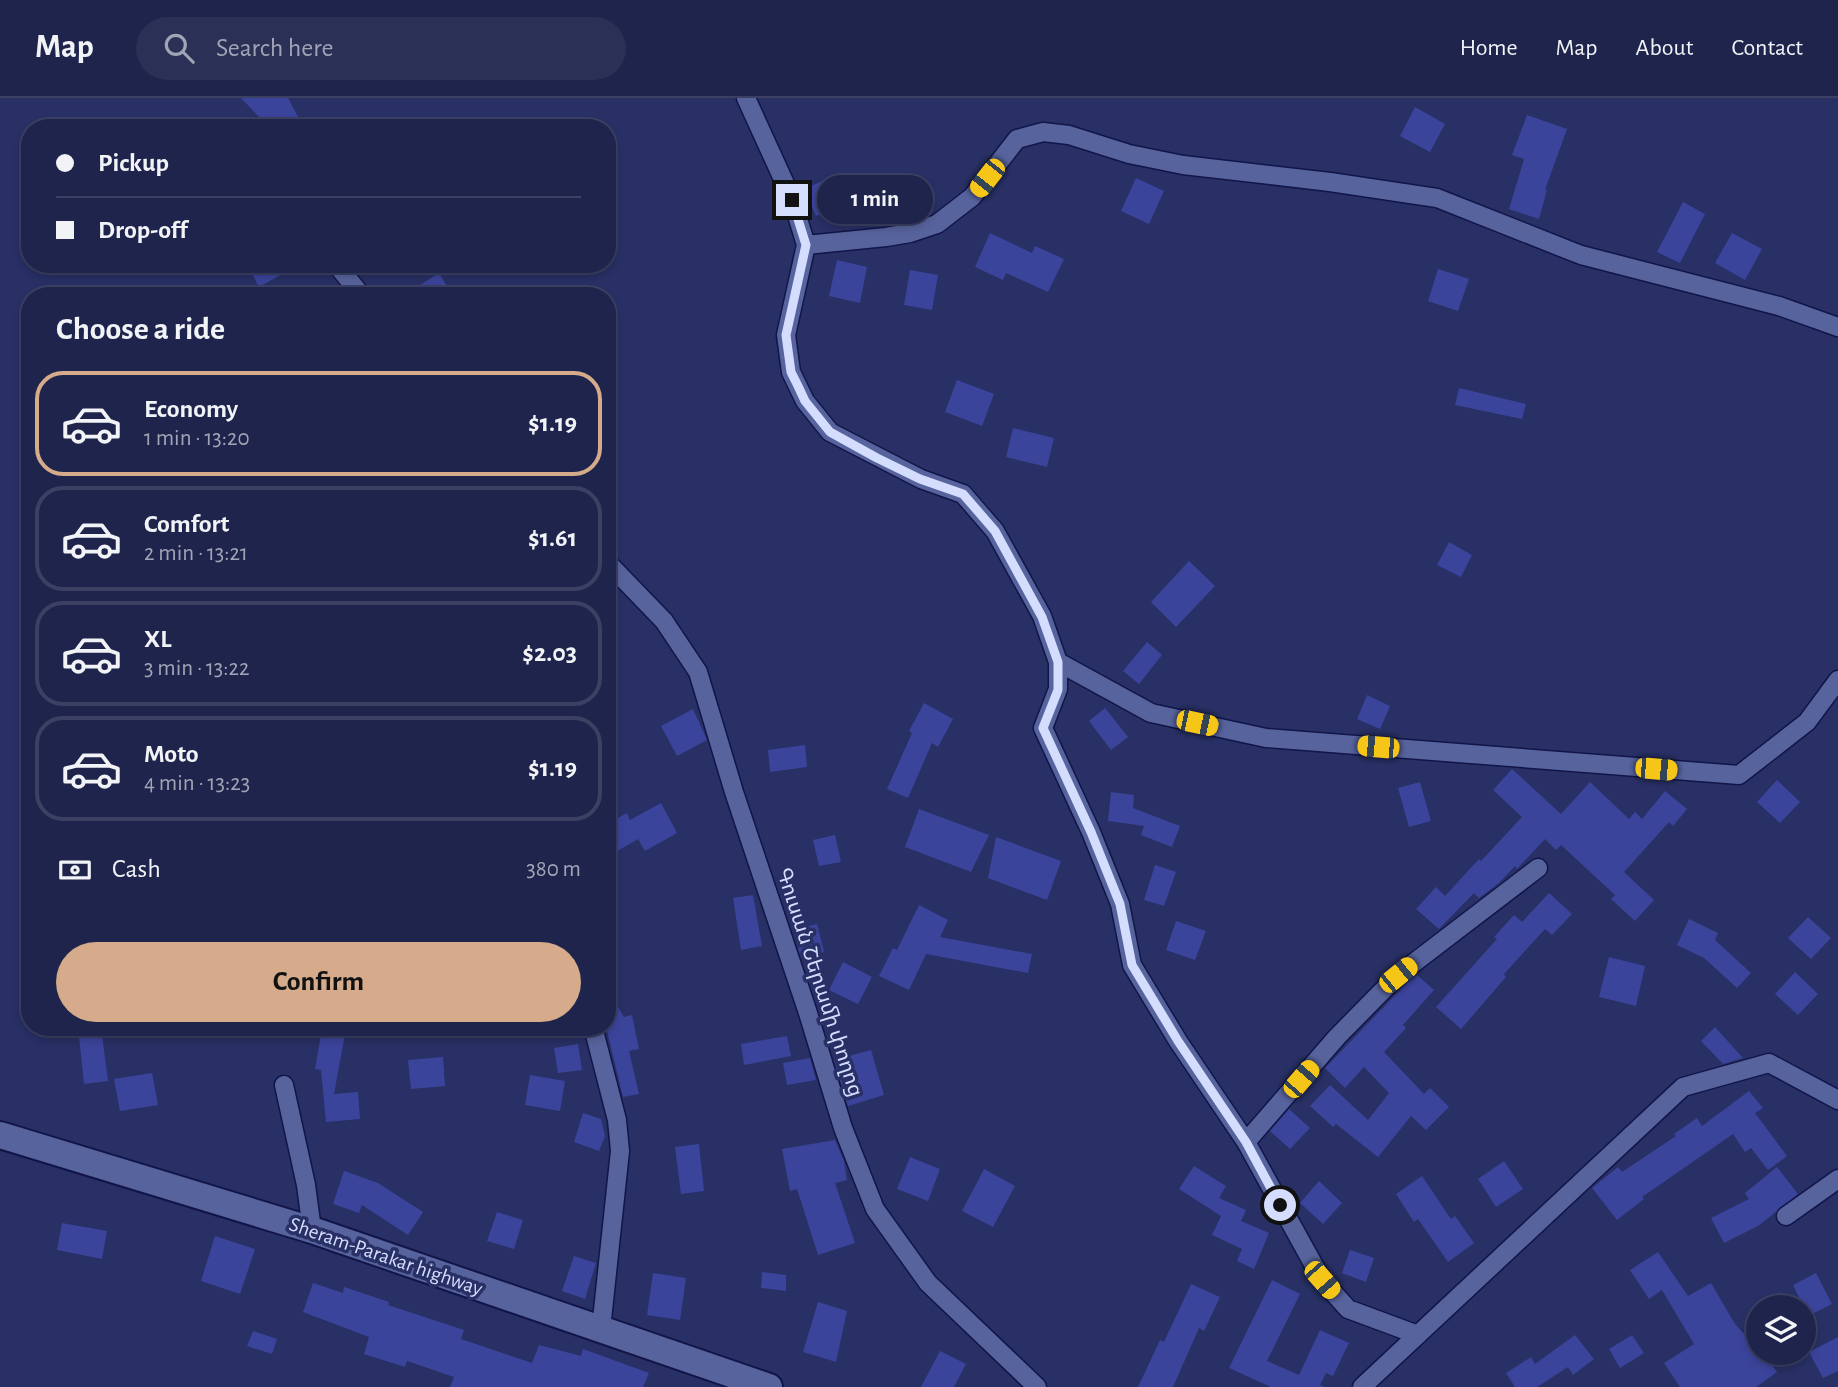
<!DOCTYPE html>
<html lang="en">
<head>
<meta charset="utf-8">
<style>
	body { margin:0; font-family:"Alegreya Sans","Noto Sans Armenian",sans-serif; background:#2b3056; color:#f1f3f6; height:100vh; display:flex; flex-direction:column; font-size:26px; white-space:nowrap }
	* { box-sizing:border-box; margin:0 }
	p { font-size:23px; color:#a1a4b5 }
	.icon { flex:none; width:38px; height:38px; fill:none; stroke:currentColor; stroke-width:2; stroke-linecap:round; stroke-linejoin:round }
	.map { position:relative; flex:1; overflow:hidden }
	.drawer { position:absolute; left:21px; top:189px; width:595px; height:749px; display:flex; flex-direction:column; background:#1e244c; border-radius:28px; box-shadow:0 4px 10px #0003,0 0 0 2px #3c4164 }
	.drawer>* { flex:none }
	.guide { position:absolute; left:21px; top:21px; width:595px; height:154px; border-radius:28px; box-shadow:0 4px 10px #0003,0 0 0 2px #3c4164; display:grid; align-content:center; height:154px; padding:0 35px; background:#1e244c }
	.controls { position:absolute; left:1746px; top:1197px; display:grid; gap:14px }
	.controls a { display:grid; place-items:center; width:70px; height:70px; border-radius:50%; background:#1e244c; box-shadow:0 4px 10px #0003,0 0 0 2px #3c4164; font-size:35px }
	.end { position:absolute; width:32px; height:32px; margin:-16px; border:9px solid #d5ddfe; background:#111; box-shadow:0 0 0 4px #111 }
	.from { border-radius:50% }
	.bubble { position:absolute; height:49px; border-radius:24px; background:#1e244c; box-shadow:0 4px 10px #0003,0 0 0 2px #3c4164; font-size:23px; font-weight:600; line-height:49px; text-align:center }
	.car { position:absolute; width:21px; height:42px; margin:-21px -10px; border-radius:9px; box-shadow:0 0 5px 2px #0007; background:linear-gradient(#f5c518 24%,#345 0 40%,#f5c518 0 76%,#345 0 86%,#f5c518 0) }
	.guide b { display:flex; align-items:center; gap:24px; height:66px; font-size:26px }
	.guide b+b { border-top:2px solid #3c4164 }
	.guide i { width:18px; height:18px; background:#f1f3f6 }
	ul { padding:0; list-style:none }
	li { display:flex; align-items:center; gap:21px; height:105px; margin:0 14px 10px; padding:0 21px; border:4px solid #3c4164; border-radius:28px }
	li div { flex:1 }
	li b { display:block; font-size:26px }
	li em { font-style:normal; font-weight:600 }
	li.active { border-color:#d6ab8b }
	li>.icon { width:63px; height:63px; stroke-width:1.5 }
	h2 { padding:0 35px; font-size:32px; line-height:84px }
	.pay { display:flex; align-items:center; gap:18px; height:77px; padding:0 35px; font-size:26px }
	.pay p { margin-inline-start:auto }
	.button { display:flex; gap:14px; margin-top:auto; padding:14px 35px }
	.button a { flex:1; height:80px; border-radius:42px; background:#d6ab8b; color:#111; font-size:28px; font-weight:600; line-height:80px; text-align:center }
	header { display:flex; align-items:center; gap:42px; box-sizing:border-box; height:98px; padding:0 35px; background:#1e244c; border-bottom:2px solid #3c4164 }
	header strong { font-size:33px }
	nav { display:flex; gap:38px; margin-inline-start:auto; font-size:24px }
	.search { width:490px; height:63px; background:#2b3056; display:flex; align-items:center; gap:18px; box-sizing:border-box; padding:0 24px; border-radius:38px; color:#a1a4b5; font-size:26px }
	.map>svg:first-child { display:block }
	.building { fill:#3b449b }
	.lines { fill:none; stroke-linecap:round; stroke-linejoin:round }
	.street-casing { stroke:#121548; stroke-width:21 }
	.secondary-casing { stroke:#121548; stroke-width:30 }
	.street { stroke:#57639d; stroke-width:18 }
	.secondary { stroke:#57639d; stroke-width:26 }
	.route { stroke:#d5ddfe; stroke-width:9 }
	.labels { text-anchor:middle; stroke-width:7; stroke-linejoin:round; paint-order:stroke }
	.street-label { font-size:21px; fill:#d5ddfe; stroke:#283065 }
</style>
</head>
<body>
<header>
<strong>Map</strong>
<div class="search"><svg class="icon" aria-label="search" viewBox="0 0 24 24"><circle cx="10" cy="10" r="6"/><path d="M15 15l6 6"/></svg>Search here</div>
<nav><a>Home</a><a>Map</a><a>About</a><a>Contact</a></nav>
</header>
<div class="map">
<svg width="1838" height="1289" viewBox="0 0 1838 1289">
	<rect width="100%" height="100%" fill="#283065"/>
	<!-- building -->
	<path class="building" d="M 241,0 L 288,0 L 304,30 L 265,30 L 259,19 Z
		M 1415,9 L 1445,26 L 1430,54 L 1400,38 Z
		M 1527,17 L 1567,31 L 1545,92 L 1547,92 L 1539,121 L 1509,111 L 1524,61 L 1512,57 Z
		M 836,77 L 848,105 L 816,118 L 804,91 Z
		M 1136,80 L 1164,93 L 1149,126 L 1121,113 Z
		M 1683,104 L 1705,116 L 1680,165 L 1657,154 Z
		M 990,135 L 1032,155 L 1035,148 L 1064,161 L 1048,194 L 1006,175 L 1003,182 L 975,169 Z
		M 1732,135 L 1762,151 L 1745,182 L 1715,165 Z
		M 837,162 L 867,169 L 860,205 L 829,198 Z
		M 247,166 L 300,166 L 259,189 Z
		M 1438,171 L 1469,181 L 1458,213 L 1428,203 Z
		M 910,172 L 938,177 L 932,212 L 904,207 Z
		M 439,175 L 453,198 L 403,198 Z
		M 957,282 L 994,296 L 982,328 L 945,314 Z
		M 1459,290 L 1526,306 L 1522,321 L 1455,307 Z
		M 1013,330 L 1054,340 L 1047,369 L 1006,359 Z
		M 1449,444 L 1472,457 L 1461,479 L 1437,467 Z
		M 1189,463 L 1215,488 L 1176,529 L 1151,504 Z
		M 1147,544 L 1162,557 L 1139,586 L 1123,573 Z
		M 1367,597 L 1390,608 L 1380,631 L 1357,621 Z
		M 924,605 L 953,621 L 938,649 L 932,645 L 908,700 L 887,691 L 912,635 L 909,633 Z
		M 1105,610 L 1128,639 L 1111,652 L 1089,623 Z
		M 693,611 L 707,642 L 677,658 L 661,628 Z
		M 805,647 L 807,669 L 770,674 L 768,652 Z
		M 1512,671 L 1561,716 L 1590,684 L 1629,721 L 1635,714 L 1642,721 L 1665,693 L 1687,711 L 1673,728 L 1669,724 L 1624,774 L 1654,802 L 1635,823 L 1611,801 L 1615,797 L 1561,747 L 1556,752 L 1545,741 L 1517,771 L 1515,768 L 1499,785 L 1479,800 L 1474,795 L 1439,831 L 1416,811 L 1436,789 L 1445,798 L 1479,761 L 1481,763 L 1522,719 L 1493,692 Z
		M 1777,682 L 1800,704 L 1780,725 L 1757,704 Z
		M 1420,684 L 1431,723 L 1409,729 L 1398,690 Z
		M 1111,694 L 1134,697 L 1133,710 L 1180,728 L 1172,749 L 1141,737 L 1144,728 L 1108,723 Z
		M 661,705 L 677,735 L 645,753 L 638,741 L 607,759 L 607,726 L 627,715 L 630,722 Z
		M 919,711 L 989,737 L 971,774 L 905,749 Z
		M 835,737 L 841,764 L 819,768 L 813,742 Z
		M 996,739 L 1061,763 L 1047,802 L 988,780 Z
		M 1155,767 L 1176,774 L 1164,808 L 1144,802 Z
		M 1549,795 L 1572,816 L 1552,837 L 1545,831 L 1504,876 L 1506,879 L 1461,931 L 1436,909 L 1497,841 L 1494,839 L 1514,817 L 1522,824 Z
		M 753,797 L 762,848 L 741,852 L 733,800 Z
		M 919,807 L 948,822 L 940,839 L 1032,856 L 1028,875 L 926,856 L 909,892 L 879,878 L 893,850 L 897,852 Z
		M 1808,819 L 1831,840 L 1811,861 L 1788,840 Z
		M 1689,821 L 1718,835 L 1715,842 L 1751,875 L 1737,890 L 1704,860 L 1677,847 Z
		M 1176,823 L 1206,833 L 1195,862 L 1166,852 Z
		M 817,826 L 824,854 L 801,860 L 793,832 Z
		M 1609,859 L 1645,868 L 1636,908 L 1599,899 Z
		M 843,864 L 872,879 L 858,906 L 829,892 Z
		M 1795,874 L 1818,896 L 1798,917 L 1775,896 Z
		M 1417,877 L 1434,892 L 1403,927 L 1406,930 L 1384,954 L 1424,996 L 1430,990 L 1449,1009 L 1426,1032 L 1411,1018 L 1378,1059 L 1336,1026 L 1333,1029 L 1310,1008 L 1330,987 L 1368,1022 L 1389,995 L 1364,969 L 1345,990 L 1325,970 L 1406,886 Z
		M 607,890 L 624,919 L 632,917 L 639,951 L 629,953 L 639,996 L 623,999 L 607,933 Z
		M 78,929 L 101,929 L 108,983 L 84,986 Z
		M 1715,929 L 1743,960 L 1723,966 L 1701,943 Z
		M 322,931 L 345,936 L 334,996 L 358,994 L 360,1021 L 326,1024 L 321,972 L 315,971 Z
		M 787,938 L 791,958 L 744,967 L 741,946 Z
		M 578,946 L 582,972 L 558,975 L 554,950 Z
		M 871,952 L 884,997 L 848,1008 L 834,962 Z
		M 443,959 L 445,988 L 411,991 L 408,962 Z
		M 810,960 L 816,982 L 787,987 L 783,965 Z
		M 152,975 L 158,1007 L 120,1013 L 114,981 Z
		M 530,977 L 565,983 L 560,1013 L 525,1007 Z
		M 1749,993 L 1763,1010 L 1755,1015 L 1787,1058 L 1768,1072 L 1751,1050 L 1745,1054 L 1733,1036 L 1642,1099 L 1644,1101 L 1617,1122 L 1592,1090 L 1618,1069 L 1622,1074 L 1676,1038 L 1674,1036 L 1697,1020 L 1702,1028 Z
		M 1289,1011 L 1310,1030 L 1290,1051 L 1270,1033 Z
		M 583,1015 L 601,1021 L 605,1038 L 599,1053 L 574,1044 Z
		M 835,1042 L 844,1063 L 847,1082 L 835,1085 L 855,1145 L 818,1157 L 797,1091 L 790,1093 L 782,1051 Z
		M 699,1046 L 704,1093 L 681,1096 L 675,1049 Z
		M 910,1059 L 940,1071 L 928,1103 L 897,1091 Z
		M 1504,1063 L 1523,1091 L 1496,1109 L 1478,1081 Z
		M 1194,1068 L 1226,1088 L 1219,1100 L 1246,1112 L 1241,1123 L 1269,1135 L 1254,1171 L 1237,1163 L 1242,1151 L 1212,1137 L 1221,1118 L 1179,1091 Z
		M 1777,1069 L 1798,1096 L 1758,1128 L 1724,1145 L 1711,1120 L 1749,1101 L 1745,1095 Z
		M 984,1071 L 1015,1088 L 993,1129 L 962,1113 Z
		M 344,1073 L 378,1085 L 423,1114 L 408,1137 L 362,1107 L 359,1115 L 333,1106 Z
		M 1422,1078 L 1451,1121 L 1455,1118 L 1474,1145 L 1448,1164 L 1418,1121 L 1414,1124 L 1396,1096 Z
		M 1319,1083 L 1342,1105 L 1323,1126 L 1300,1105 Z
		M 497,1114 L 523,1122 L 514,1151 L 487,1143 Z
		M 62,1125 L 107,1133 L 102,1161 L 57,1152 Z
		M 215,1138 L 255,1151 L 240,1196 L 201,1183 Z
		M 1350,1152 L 1374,1160 L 1366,1184 L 1342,1175 Z
		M 1658,1154 L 1688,1198 L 1711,1185 L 1735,1226 L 1756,1249 L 1758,1248 L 1759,1255 L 1763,1255 L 1777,1274 L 1756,1289 L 1680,1289 L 1664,1265 L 1694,1246 L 1662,1192 L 1649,1201 L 1630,1172 Z
		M 574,1158 L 596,1165 L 585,1201 L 562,1193 Z
		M 762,1174 L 786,1177 L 786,1193 L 761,1190 Z
		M 653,1175 L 686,1180 L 680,1222 L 647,1217 Z
		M 1816,1175 L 1832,1206 L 1808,1218 L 1793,1187 Z
		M 1272,1182 L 1300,1196 L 1267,1263 L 1299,1277 L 1320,1232 L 1349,1245 L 1333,1278 L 1326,1275 L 1320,1287 L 1325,1289 L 1271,1289 L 1229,1270 Z
		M 313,1185 L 343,1195 L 344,1189 L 389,1204 L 388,1207 L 464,1232 L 461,1241 L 532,1265 L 539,1247 L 581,1258 L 583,1251 L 649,1275 L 643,1289 L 450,1289 L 454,1279 L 407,1263 L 405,1269 L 364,1256 L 369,1239 L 303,1214 Z
		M 1191,1186 L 1220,1199 L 1204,1233 L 1199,1230 L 1173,1289 L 1138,1289 L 1160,1242 L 1164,1244 Z
		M 818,1204 L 847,1213 L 836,1264 L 803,1254 Z
		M 253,1233 L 277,1241 L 272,1256 L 247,1248 Z
		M 1575,1237 L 1594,1261 L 1573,1277 L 1568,1269 L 1537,1289 L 1515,1289 L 1506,1275 L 1531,1259 L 1535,1266 Z
		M 1632,1237 L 1644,1255 L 1620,1270 L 1609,1251 Z
		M 1838,1239 L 1838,1273 L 1823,1280 L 1809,1254 Z
		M 940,1253 L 966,1266 L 954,1289 L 921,1289 Z"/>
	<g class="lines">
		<defs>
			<path id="street" d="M 746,0 L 792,101 L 806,147 L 786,237 L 791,274 L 805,303 L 830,334 L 921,381 L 963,396 L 995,433 L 1042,518 L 1058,564 L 1058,591 L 1043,630 L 1091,734 L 1120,806 L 1132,867 L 1178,943 L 1246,1044 L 1322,1182 L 1348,1211 L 1418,1237
				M 806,147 L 886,139 L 910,135 L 937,126 L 972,99 L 1017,41 L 1043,34 L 1069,37 L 1129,56 L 1183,67 L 1330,84 L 1437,100 L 1581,157 L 1779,208 L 1838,229
				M 336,166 L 362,198
				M 607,464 L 664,523 L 698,574 L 734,694 L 808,915 L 843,1030 L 875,1111 L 928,1185 L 1037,1289
				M 1058,564 L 1151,615 L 1266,640 L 1739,677 L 1807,624 L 1838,582
				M 593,929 L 617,1022 L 620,1053 L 601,1231
				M 284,987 L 306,1087 L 312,1132
				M 1246,1044 L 1337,939 L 1398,877 L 1538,770
				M 1786,1118 L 1838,1081
				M 1362,1289 L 1683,989 L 1769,965 L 1838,1002"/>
			<path id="secondary" d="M 0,1037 L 312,1132 L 769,1289"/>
		</defs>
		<!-- street casing -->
		<use href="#street" class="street-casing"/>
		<!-- secondary casing -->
		<use href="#secondary" class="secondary-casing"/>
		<!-- street -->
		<use href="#street" class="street"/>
		<!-- secondary -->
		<use href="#secondary" class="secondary"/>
	</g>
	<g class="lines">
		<!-- route -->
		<path class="route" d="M 792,102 L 806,147 L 786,237 L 791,274 L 798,288 L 805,303 L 830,334 L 877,360 L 920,381 L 963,396 L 995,433 L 1042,519 L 1058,564 L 1058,592 L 1043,630 L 1091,734 L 1120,806 L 1132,867 L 1178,943 L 1246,1044 L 1280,1107"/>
	</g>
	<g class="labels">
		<!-- street labels -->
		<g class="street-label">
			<text transform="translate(820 884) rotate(72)" y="7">Գուսան Շերամի փողոց</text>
			<text transform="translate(386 1158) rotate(19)" y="7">Sheram-Parakar highway</text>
		</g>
	</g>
</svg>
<div class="controls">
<a><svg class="icon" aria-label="layers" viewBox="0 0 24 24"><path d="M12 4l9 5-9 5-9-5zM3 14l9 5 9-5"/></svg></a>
</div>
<i class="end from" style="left:1280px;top:1107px"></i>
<i class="end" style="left:792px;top:102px"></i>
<div class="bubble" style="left:817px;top:77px;width:116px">1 min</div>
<i class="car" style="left:987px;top:80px;rotate:218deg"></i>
<i class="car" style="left:1197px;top:625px;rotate:102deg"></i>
<i class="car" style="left:1378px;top:649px;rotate:275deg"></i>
<i class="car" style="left:1656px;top:671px;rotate:95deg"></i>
<i class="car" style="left:1398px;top:877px;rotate:51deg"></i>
<i class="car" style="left:1301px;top:981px;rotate:41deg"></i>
<i class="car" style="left:1322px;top:1182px;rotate:139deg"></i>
<div class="guide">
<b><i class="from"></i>Pickup</b>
<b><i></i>Drop-off</b>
</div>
<section class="drawer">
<h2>Choose a ride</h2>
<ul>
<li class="active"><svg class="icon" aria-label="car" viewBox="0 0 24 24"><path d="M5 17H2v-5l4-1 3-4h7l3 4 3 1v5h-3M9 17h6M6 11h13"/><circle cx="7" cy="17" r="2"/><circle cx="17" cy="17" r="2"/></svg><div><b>Economy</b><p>1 min · 13:20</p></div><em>$1.19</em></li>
<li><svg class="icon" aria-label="car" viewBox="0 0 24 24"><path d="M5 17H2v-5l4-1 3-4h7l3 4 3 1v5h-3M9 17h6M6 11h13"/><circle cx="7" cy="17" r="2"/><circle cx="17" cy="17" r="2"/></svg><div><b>Comfort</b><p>2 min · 13:21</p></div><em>$1.61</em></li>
<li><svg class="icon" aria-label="car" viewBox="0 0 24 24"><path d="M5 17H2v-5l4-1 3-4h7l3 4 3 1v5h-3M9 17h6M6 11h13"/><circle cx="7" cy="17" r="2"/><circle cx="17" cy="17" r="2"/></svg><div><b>XL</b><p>3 min · 13:22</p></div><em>$2.03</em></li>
<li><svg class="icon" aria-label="car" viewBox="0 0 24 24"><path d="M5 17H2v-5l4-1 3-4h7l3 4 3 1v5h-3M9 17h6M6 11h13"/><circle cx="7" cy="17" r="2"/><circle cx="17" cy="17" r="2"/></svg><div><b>Moto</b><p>4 min · 13:23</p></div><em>$1.19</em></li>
</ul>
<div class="pay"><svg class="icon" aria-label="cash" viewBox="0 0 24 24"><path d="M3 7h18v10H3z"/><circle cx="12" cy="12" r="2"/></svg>Cash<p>380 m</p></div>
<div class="button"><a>Confirm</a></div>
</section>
</div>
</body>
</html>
